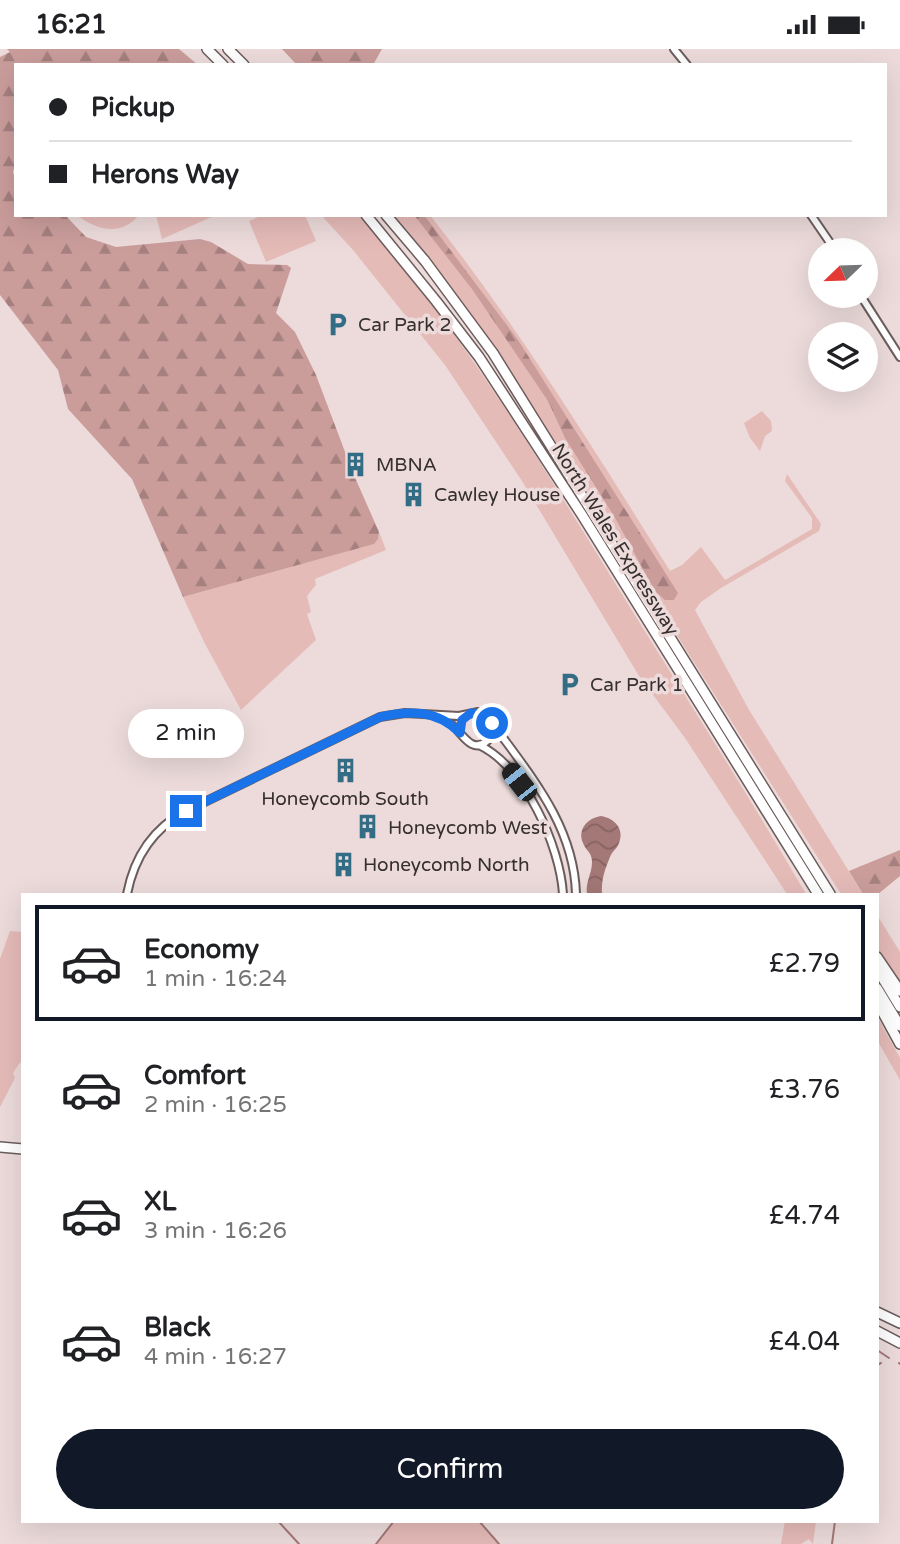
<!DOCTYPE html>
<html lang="en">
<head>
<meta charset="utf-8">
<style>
	body { margin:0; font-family:"Varela Round",sans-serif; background:#f6f6f6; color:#202124; height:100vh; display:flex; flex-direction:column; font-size:26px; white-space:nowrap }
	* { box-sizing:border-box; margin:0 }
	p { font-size:23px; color:#757577 }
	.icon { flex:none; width:38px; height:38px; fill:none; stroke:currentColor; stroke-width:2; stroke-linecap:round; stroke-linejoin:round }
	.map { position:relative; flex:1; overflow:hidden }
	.side { position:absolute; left:21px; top:844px; width:858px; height:630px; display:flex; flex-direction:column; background:#fff; border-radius:0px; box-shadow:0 7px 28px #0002 }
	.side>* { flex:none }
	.hud { position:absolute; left:14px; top:14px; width:873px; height:154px; border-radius:0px; box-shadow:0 7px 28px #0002; display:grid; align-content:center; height:154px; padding:0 35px; background:#fff }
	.needle { width:46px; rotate:247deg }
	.fabs { position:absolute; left:808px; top:189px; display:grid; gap:14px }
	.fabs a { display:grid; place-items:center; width:70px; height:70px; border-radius:50%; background:#fff; box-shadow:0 7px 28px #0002; font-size:35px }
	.end { position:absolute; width:32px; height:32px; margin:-16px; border:9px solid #1a73e8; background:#fff; box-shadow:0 0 0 4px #fff }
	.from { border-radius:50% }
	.bubble { position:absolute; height:49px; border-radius:24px; background:#fff; box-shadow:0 7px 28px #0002; font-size:23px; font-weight:600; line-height:49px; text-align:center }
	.car { position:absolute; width:21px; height:42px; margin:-21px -10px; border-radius:9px; box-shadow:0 0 5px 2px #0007; background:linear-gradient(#222 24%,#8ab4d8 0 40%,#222 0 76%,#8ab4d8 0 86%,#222 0) }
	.hud b { display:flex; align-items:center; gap:24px; height:66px; font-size:26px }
	.hud b+b { border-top:2px solid #e0e0e0 }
	.hud i { width:18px; height:18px; background:#202124 }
	ul { padding:12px 0 0; list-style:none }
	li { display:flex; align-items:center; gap:21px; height:116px; margin:0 14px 10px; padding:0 21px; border:4px solid transparent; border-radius:0px }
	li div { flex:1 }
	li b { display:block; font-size:26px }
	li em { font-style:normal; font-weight:600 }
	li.current { border-color:#111827 }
	li>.icon { width:63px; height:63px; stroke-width:1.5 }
	.action { display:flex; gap:14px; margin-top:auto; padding:14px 35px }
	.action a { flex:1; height:80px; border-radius:42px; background:#111827; color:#fff; font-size:28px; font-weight:600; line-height:80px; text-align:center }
	.status { display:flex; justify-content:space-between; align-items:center; height:49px; padding:0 35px; background:#fff; direction:ltr }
	.status svg { height:19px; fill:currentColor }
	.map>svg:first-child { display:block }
	.grass { fill:#e5bbb8 }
	.forest { fill:url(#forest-firs) }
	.water { fill:url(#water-waves) }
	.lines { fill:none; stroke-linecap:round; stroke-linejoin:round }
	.stream { stroke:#a37876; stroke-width:2 }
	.minor-casing { stroke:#6c5d5d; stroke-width:10 }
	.highway-casing { stroke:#6c5d5d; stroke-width:12 }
	.minor { stroke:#fff; stroke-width:6 }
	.highway { stroke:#fff; stroke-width:9 }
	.route { stroke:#1a73e8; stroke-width:9 }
	.labels { text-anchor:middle; stroke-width:7; stroke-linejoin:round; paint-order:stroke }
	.poi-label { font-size:19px; fill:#352f2e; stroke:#ecdbda; text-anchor:start }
	.street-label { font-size:19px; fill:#352f2e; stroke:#ecdbda }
</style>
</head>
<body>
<div class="status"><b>16:21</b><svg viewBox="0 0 49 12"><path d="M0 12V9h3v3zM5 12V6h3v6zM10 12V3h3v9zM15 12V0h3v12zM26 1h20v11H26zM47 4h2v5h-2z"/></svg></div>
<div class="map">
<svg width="900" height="1495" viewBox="0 0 900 1495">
	<defs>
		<pattern id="forest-firs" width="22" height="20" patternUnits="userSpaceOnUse" patternTransform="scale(1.75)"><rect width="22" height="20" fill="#ca9d9b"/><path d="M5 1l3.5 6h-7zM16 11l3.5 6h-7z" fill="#a5807f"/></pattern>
		<pattern id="water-waves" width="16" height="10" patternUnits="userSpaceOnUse" patternTransform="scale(1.75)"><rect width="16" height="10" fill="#a37876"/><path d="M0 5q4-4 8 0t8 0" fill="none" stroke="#866361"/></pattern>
	</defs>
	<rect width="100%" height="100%" fill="#ecdbda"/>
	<!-- grass -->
	<path class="grass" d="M 77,166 L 139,166 C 121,188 96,181 77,166 Z
		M 156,166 L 216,166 L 162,190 Z
		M 263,166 L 305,166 L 316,192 L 266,213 L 249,172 Z
		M 321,166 L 358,166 C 459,277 537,408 615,534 C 679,638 745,740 806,845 L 787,845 L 685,689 L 639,627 L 522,432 L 445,316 L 353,201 Z
		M 393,166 L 430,166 C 519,279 594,400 670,522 L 682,516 L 701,498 L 725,531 L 812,480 L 812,469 L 785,432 L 787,425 L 821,475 L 819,482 L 721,539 L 701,553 L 695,561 L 748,659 L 863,845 L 841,845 L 501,309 L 422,200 Z
		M 762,362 L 771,372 L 772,382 L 765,387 L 760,402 L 750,389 L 744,374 Z
		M 379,483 L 386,501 L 315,530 L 316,536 L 307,547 L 311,563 L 307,565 L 316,591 L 241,661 L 204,593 L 183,548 L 373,495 L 378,490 Z
		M 877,866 L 900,903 L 900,933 L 877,899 Z
		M 10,882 L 23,883 L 23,1009 L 13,1024 L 15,1029 L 0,1058 L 0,910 Z
		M 877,967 L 900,1009 L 900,1031 L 877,991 Z
		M 394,1472 L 479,1472 L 499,1495 L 376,1495 Z
		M 785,1472 L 816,1472 L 813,1495 L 809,1490 L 801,1495 L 781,1495 Z"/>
	<!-- forest -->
	<path class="forest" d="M 7,0 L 179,0 L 198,16 L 16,16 L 16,109 L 13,124 L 16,128 L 16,166 L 65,166 L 86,188 L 116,198 L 200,190 L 211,193 L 248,215 L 287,216 L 291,219 L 276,264 L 295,283 L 316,326 L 353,424 L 379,483 L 378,490 L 374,495 L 183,548 L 132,430 L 68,360 L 58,321 L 0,246 L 0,8 L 10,3 Z
		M 282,0 L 382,0 L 373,16 L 297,16 Z
		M 414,166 L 424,166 L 518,291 L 678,544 L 674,551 L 665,551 L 655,542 L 614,467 L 565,389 L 548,352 L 472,240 Z
		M 900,801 L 900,827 L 877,846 L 863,845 L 849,822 Z"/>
	<!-- water -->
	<path class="water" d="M 601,767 C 614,769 625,780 619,794 C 617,800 612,802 610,808 C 605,820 601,831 602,845 L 587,845 C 585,833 592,825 592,813 C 592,803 586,802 583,794 C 577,780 588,769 601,767 Z"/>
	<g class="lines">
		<!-- stream -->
		<path class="stream" d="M 877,1301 L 889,1309
			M 899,1314 L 900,1315
			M 877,1316 L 881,1314
			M 278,1472 L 299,1495
			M 479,1472 L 499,1495
			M 376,1495 L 394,1472
			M 832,1495 L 835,1472"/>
		<defs>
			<path id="minor" d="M 674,0 L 687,16
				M 811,166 L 835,201
				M 861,247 L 900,308
				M 440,668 C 447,672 454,676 459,683 C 466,691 475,703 487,692 C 492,688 493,683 492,676
				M 479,696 C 525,718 560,797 563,845
				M 127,845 C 134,809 152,780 186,762 L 380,668 L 405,664 L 459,667 L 478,663 L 488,668 C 527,723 574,774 576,845"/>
			<path id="highway" d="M 207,0 L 223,16
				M 228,0 L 244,16
				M 366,166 L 436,252 L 479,308 L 582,466 L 818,845
				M 386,166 L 425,212 L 493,304 L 830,845
				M 877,908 L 900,942
				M 877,920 L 900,958
				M 877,939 L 900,977
				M 877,953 L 900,995
				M 0,1098 L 23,1100
				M 877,1263 L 900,1274
				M 877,1282 L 900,1294"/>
		</defs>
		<!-- minor casing -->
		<use href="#minor" class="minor-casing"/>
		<!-- highway casing -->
		<use href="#highway" class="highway-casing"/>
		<!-- minor -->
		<use href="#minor" class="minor"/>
		<!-- highway -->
		<use href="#highway" class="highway"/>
	</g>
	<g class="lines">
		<!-- route -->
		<path class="route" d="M 186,762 L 380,668 C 410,661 438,661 460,684 L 462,671 L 471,664 L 483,665 L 492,674"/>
	</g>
	<!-- icons -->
	<defs>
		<symbol id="parking-bare" viewBox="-9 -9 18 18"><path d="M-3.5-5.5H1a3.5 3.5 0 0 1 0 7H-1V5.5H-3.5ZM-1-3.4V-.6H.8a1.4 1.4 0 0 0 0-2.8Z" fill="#326c85" stroke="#ecdbda" stroke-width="2.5" paint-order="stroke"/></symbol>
		<symbol id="building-bare" viewBox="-9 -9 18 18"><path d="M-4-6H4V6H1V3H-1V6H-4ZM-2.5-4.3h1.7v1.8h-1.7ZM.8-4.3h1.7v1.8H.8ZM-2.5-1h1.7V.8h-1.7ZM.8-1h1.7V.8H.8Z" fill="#326c85" stroke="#ecdbda" stroke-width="2.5" paint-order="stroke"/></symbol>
	</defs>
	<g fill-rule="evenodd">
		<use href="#parking-bare" x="320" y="258" width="35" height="35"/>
		<use href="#building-bare" x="338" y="398" width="35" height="35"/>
		<use href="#building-bare" x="396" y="428" width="35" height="35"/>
		<use href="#parking-bare" x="552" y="618" width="35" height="35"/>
		<use href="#building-bare" x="328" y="704" width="35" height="35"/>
		<use href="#building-bare" x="350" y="760" width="35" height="35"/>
		<use href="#building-bare" x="326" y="798" width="35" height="35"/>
	</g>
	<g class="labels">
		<!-- poi labels -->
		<g class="poi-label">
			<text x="358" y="282">Car Park 2</text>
			<text x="376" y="422">MBNA</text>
			<text x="434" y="452">Cawley House</text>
			<text x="590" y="642">Car Park 1</text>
			<text x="345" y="756" text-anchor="middle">Honeycomb South</text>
			<text x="388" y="785">Honeycomb West</text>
			<text x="363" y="822">Honeycomb North</text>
		</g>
		<!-- street labels -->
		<g class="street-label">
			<text transform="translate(616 490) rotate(58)" y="7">North Wales Expressway</text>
		</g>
	</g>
</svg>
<div class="fabs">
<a><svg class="needle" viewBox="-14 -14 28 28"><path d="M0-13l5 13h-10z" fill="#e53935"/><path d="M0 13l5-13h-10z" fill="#757577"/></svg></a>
<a><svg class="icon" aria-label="layers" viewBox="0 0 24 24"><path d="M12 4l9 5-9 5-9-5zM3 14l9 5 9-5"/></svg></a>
</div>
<i class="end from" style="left:492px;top:674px"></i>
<i class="end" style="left:186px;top:762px"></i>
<div class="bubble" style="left:128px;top:660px;width:116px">2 min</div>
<i class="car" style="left:519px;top:733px;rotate:322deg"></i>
<div class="hud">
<b><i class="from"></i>Pickup</b>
<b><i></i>Herons Way</b>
</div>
<section class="side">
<ul>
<li class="current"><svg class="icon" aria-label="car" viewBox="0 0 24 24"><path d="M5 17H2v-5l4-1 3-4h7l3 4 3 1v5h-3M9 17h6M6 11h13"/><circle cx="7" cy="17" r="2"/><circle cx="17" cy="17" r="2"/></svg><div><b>Economy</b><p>1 min · 16:24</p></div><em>£2.79</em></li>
<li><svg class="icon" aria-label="car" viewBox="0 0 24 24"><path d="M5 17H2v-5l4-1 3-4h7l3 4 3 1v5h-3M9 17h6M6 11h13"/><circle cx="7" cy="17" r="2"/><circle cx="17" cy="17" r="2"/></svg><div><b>Comfort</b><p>2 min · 16:25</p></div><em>£3.76</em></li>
<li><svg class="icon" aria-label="car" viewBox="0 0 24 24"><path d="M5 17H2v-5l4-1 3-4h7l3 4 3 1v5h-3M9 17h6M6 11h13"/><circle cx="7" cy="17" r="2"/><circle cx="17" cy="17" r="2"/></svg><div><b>XL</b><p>3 min · 16:26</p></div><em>£4.74</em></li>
<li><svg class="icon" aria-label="car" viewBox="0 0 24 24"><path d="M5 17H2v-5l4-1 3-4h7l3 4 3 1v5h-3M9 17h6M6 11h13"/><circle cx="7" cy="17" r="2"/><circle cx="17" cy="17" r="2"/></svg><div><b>Black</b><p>4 min · 16:27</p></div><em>£4.04</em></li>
</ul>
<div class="action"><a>Confirm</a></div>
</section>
</div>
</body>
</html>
